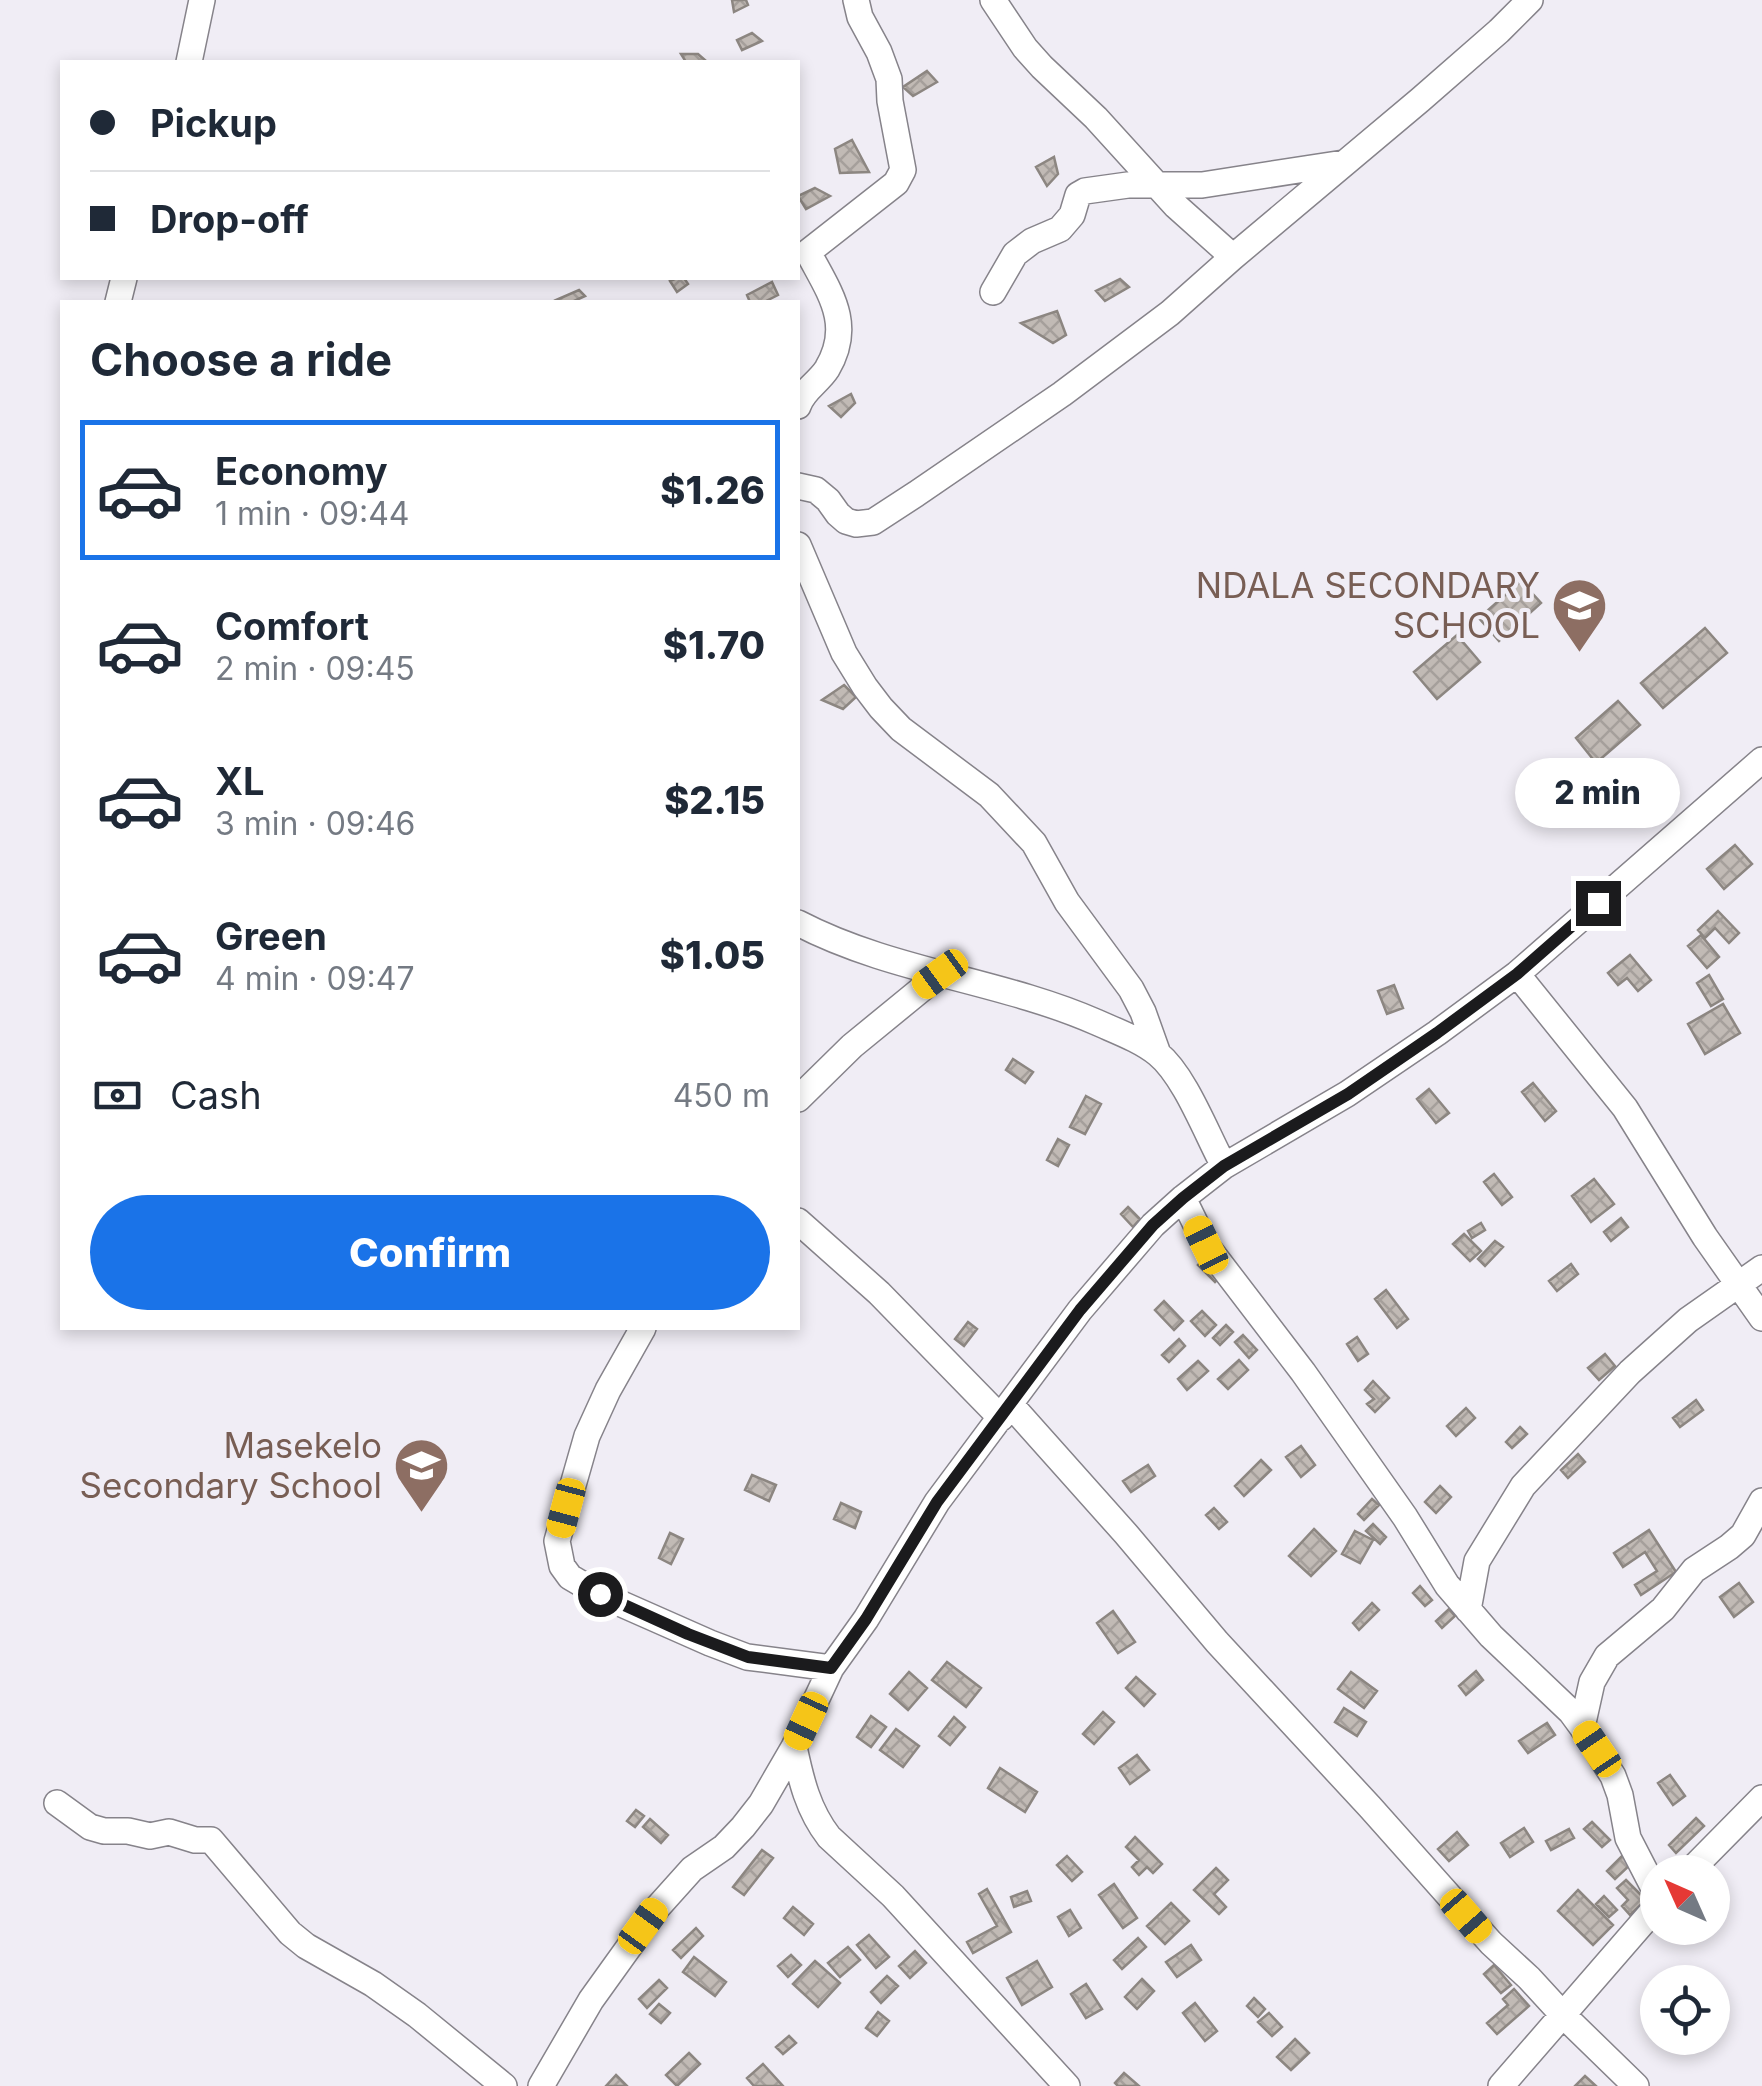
<!DOCTYPE html>
<html lang="en">
<head>
<meta charset="utf-8">
<style>
	body { margin:0; font-family:Inter,sans-serif; background:#f2f2f3; color:#1f2937; height:100vh; display:flex; flex-direction:column; font-size:38px; white-space:nowrap }
	* { box-sizing:border-box; margin:0 }
	p { font-size:32px; color:#747a83 }
	.icon { flex:none; width:55px; height:55px; fill:none; stroke:currentColor; stroke-width:2; stroke-linecap:round; stroke-linejoin:round }
	.map { position:relative; flex:1; overflow:hidden }
	.panel { position:absolute; left:60px; top:300px; width:740px; height:1030px; display:flex; flex-direction:column; background:#fff; border-radius:0px; box-shadow:0 5px 15px #0003 }
	.panel>* { flex:none }
	.guide { position:absolute; left:60px; top:60px; width:740px; height:220px; border-radius:0px; box-shadow:0 5px 15px #0003; display:grid; align-content:center; height:220px; padding:0 30px; background:#fff }
	.needle { width:65px; rotate:315deg }
	.fabs { position:absolute; left:1640px; top:1855px; display:grid; gap:20px }
	.fabs a { display:grid; place-items:center; width:90px; height:90px; border-radius:50%; background:#fff; box-shadow:0 5px 15px #0003; font-size:50px }
	.end { position:absolute; width:45px; height:45px; margin:-22px; border:12px solid #1b1b1d; background:#fff; box-shadow:0 0 0 5px #fff }
	.from { border-radius:50% }
	.bubble { position:absolute; height:70px; border-radius:35px; background:#fff; box-shadow:0 5px 15px #0003; font-size:32px; font-weight:800; line-height:70px; text-align:center }
	.car { position:absolute; width:30px; height:60px; margin:-30px -15px; border-radius:12px; box-shadow:0 0 8px 2px #0007; background:linear-gradient(#f5c518 24%,#345 0 40%,#f5c518 0 76%,#345 0 86%,#f5c518 0) }
	.guide b { display:flex; align-items:center; gap:35px; height:95px; font-size:38px }
	.guide b+b { border-top:2px solid #e0e1e3 }
	.guide i { width:25px; height:25px; background:#1f2937 }
	ul { padding:0; list-style:none }
	li { display:flex; align-items:center; gap:30px; height:140px; margin:0 20px 15px; padding:0 10px; border:5px solid transparent; border-radius:0px }
	li div { flex:1 }
	li b { display:block; font-size:38px }
	li em { font-style:normal; font-weight:800 }
	li.current { border-color:#1a73e8 }
	li>.icon { width:90px; height:90px; stroke-width:1.5 }
	h2 { padding:0 30px; font-size:45px; line-height:120px }
	.pay { display:flex; align-items:center; gap:25px; height:110px; padding:0 30px; font-size:38px }
	.pay p { margin-inline-start:auto }
	.cta { display:flex; gap:20px; margin-top:auto; padding:20px 30px }
	.cta a { flex:1; height:115px; border-radius:60px; background:#1a73e8; color:#fff; font-size:40px; font-weight:800; line-height:115px; text-align:center }
	.map>svg:first-child { display:block }
	.building { fill:url(#building-cross-hatch); stroke:#8c8681; stroke-width:2.5 }
	.lines { fill:none; stroke-linecap:round; stroke-linejoin:round }
	.minor-casing { stroke:#86838a; stroke-width:28 }
	.minor { stroke:#fff; stroke-width:25 }
	.route { stroke:#1b1b1d; stroke-width:12 }
	.labels { text-anchor:middle; stroke-width:8; stroke-linejoin:round; paint-order:stroke }
	.education-label { font-size:35px; fill:#785e54; stroke:#f0edf5; text-anchor:end }
</style>
</head>
<body>
<div class="map">
<svg width="1762" height="2086" viewBox="0 0 1762 2086">
	<defs>
		<pattern id="building-cross-hatch" width="8" height="8" patternUnits="userSpaceOnUse" patternTransform="scale(2.5)"><rect width="8" height="8" fill="#c1bab5"/><path d="M0 0l8 8M0 8l8-8" fill="none" stroke="#a59f9b"/></pattern>
	</defs>
	<rect width="100%" height="100%" fill="#f0edf5"/>
	<!-- building -->
	<path class="building" d="M 732,0 L 746,0 L 748,5 L 734,12 Z
		M 752,33 L 762,41 L 742,50 L 737,40 Z
		M 681,54 L 698,54 L 706,61 L 686,62 Z
		M 927,71 L 937,82 L 913,96 L 903,87 Z
		M 852,140 L 869,172 L 840,173 L 835,149 Z
		M 1054,157 L 1058,174 L 1047,186 L 1036,167 Z
		M 815,188 L 830,196 L 806,209 L 798,196 Z
		M 677,278 L 684,278 L 688,284 L 677,292 L 670,281 Z
		M 1120,279 L 1129,287 L 1105,301 L 1096,291 Z
		M 772,282 L 778,295 L 764,302 L 750,302 L 747,295 Z
		M 579,290 L 585,296 L 572,302 L 559,302 L 556,300 Z
		M 1057,311 L 1066,335 L 1053,343 L 1021,323 Z
		M 851,394 L 855,403 L 841,417 L 829,406 Z
		M 1521,581 L 1541,603 L 1499,641 L 1479,618 Z
		M 1705,628 L 1727,653 L 1663,708 L 1641,683 Z
		M 1457,635 L 1480,662 L 1437,699 L 1414,672 Z
		M 844,685 L 856,697 L 843,709 L 822,700 Z
		M 1618,701 L 1640,725 L 1596,763 L 1576,738 Z
		M 1735,845 L 1752,864 L 1724,889 L 1707,869 Z
		M 1718,911 L 1739,933 L 1729,943 L 1715,928 L 1705,938 L 1698,930 Z
		M 1701,935 L 1719,957 L 1707,968 L 1688,946 Z
		M 1630,955 L 1651,980 L 1638,991 L 1627,978 L 1618,985 L 1608,973 Z
		M 1709,975 L 1723,999 L 1711,1006 L 1697,983 Z
		M 1394,985 L 1403,1008 L 1387,1014 L 1378,991 Z
		M 1723,1004 L 1740,1033 L 1705,1054 L 1688,1024 Z
		M 1013,1059 L 1033,1072 L 1025,1083 L 1006,1070 Z
		M 1533,1083 L 1556,1111 L 1545,1121 L 1522,1092 Z
		M 1429,1089 L 1449,1113 L 1436,1123 L 1417,1099 Z
		M 1086,1096 L 1101,1104 L 1085,1134 L 1070,1127 Z
		M 1058,1139 L 1069,1145 L 1058,1166 L 1047,1160 Z
		M 1494,1174 L 1512,1197 L 1502,1205 L 1484,1182 Z
		M 1594,1179 L 1614,1204 L 1591,1222 L 1572,1196 Z
		M 1128,1207 L 1140,1219 L 1133,1227 L 1121,1214 Z
		M 1621,1218 L 1628,1227 L 1611,1241 L 1604,1232 Z
		M 1481,1223 L 1485,1230 L 1472,1238 L 1468,1231 Z
		M 1464,1234 L 1481,1251 L 1470,1261 L 1453,1244 Z
		M 1495,1241 L 1503,1247 L 1485,1266 L 1478,1259 Z
		M 1206,1257 L 1223,1274 L 1215,1282 L 1198,1265 Z
		M 1571,1264 L 1578,1274 L 1557,1291 L 1549,1281 Z
		M 1386,1290 L 1408,1319 L 1397,1328 L 1375,1299 Z
		M 1164,1301 L 1183,1321 L 1174,1330 L 1155,1310 Z
		M 1202,1311 L 1216,1325 L 1205,1336 L 1191,1321 Z
		M 968,1322 L 977,1329 L 964,1346 L 955,1339 Z
		M 1226,1325 L 1233,1332 L 1220,1345 L 1213,1338 Z
		M 1243,1335 L 1257,1350 L 1249,1358 L 1235,1342 Z
		M 1357,1337 L 1368,1354 L 1358,1361 L 1347,1344 Z
		M 1179,1339 L 1185,1346 L 1169,1362 L 1162,1355 Z
		M 1605,1354 L 1615,1366 L 1599,1380 L 1588,1368 Z
		M 1239,1360 L 1248,1370 L 1228,1389 L 1218,1379 Z
		M 1198,1361 L 1208,1371 L 1187,1390 L 1178,1379 Z
		M 1373,1381 L 1389,1398 L 1375,1412 L 1367,1404 L 1374,1399 L 1365,1390 Z
		M 1696,1400 L 1703,1410 L 1680,1427 L 1673,1418 Z
		M 1466,1408 L 1475,1418 L 1456,1436 L 1447,1426 Z
		M 1520,1427 L 1527,1434 L 1512,1448 L 1506,1442 Z
		M 1301,1446 L 1315,1465 L 1301,1477 L 1286,1457 Z
		M 1578,1454 L 1585,1462 L 1568,1478 L 1561,1470 Z
		M 1261,1460 L 1271,1470 L 1244,1496 L 1235,1486 Z
		M 1148,1465 L 1155,1476 L 1131,1492 L 1123,1481 Z
		M 752,1475 L 776,1485 L 769,1501 L 745,1490 Z
		M 1440,1486 L 1451,1497 L 1436,1513 L 1425,1502 Z
		M 1372,1499 L 1379,1505 L 1364,1520 L 1358,1514 Z
		M 841,1503 L 861,1512 L 855,1528 L 834,1519 Z
		M 1214,1508 L 1227,1522 L 1219,1529 L 1206,1515 Z
		M 1373,1524 L 1386,1537 L 1380,1544 L 1366,1531 Z
		M 1314,1529 L 1336,1551 L 1311,1576 L 1289,1556 Z
		M 1649,1530 L 1676,1572 L 1641,1595 L 1635,1585 L 1657,1571 L 1645,1552 L 1623,1567 L 1614,1553 Z
		M 1355,1531 L 1373,1540 L 1360,1563 L 1342,1554 Z
		M 670,1533 L 683,1539 L 671,1564 L 659,1558 Z
		M 1739,1583 L 1753,1602 L 1734,1617 L 1720,1597 Z
		M 1420,1586 L 1432,1600 L 1425,1606 L 1413,1593 Z
		M 1372,1603 L 1379,1610 L 1359,1630 L 1353,1623 Z
		M 1449,1609 L 1455,1616 L 1442,1628 L 1436,1621 Z
		M 1113,1611 L 1135,1642 L 1118,1653 L 1097,1623 Z
		M 947,1662 L 981,1688 L 966,1707 L 932,1680 Z
		M 1476,1671 L 1483,1680 L 1466,1695 L 1459,1686 Z
		M 909,1672 L 927,1688 L 908,1710 L 890,1694 Z
		M 1351,1672 L 1377,1691 L 1364,1708 L 1338,1689 Z
		M 1136,1677 L 1155,1694 L 1144,1706 L 1126,1688 Z
		M 1344,1708 L 1366,1722 L 1357,1736 L 1335,1722 Z
		M 1103,1712 L 1114,1722 L 1094,1744 L 1083,1734 Z
		M 871,1716 L 886,1727 L 871,1747 L 857,1737 Z
		M 954,1717 L 965,1727 L 950,1745 L 939,1736 Z
		M 1547,1723 L 1555,1735 L 1528,1753 L 1519,1741 Z
		M 896,1729 L 919,1746 L 903,1767 L 880,1750 Z
		M 1137,1755 L 1149,1770 L 1130,1784 L 1119,1768 Z
		M 1000,1768 L 1037,1792 L 1025,1812 L 988,1788 Z
		M 1670,1775 L 1685,1796 L 1673,1805 L 1658,1783 Z
		M 636,1810 L 644,1816 L 635,1827 L 627,1821 Z
		M 1696,1818 L 1704,1826 L 1676,1853 L 1669,1845 Z
		M 650,1819 L 668,1835 L 661,1843 L 643,1827 Z
		M 1592,1822 L 1610,1840 L 1602,1847 L 1584,1829 Z
		M 1524,1828 L 1533,1842 L 1510,1857 L 1501,1843 Z
		M 1569,1829 L 1574,1838 L 1551,1850 L 1546,1841 Z
		M 1457,1832 L 1468,1845 L 1449,1861 L 1438,1849 Z
		M 1135,1837 L 1162,1864 L 1153,1873 L 1147,1867 L 1139,1875 L 1132,1867 L 1139,1860 L 1126,1847 Z
		M 762,1850 L 773,1858 L 744,1895 L 733,1887 Z
		M 1624,1854 L 1632,1863 L 1615,1879 L 1607,1871 Z
		M 1067,1856 L 1082,1872 L 1072,1881 L 1057,1865 Z
		M 1216,1868 L 1228,1880 L 1214,1894 L 1226,1907 L 1219,1914 L 1194,1890 Z
		M 1626,1880 L 1646,1900 L 1630,1915 L 1622,1906 L 1628,1900 L 1617,1888 Z
		M 1114,1884 L 1137,1918 L 1123,1928 L 1099,1895 Z
		M 987,1889 L 1011,1932 L 973,1953 L 967,1942 L 997,1926 L 979,1894 Z
		M 1578,1890 L 1613,1925 L 1593,1945 L 1558,1911 Z
		M 1027,1891 L 1031,1901 L 1014,1907 L 1011,1897 Z
		M 1604,1896 L 1617,1910 L 1609,1917 L 1596,1904 Z
		M 1171,1903 L 1189,1921 L 1165,1944 L 1147,1926 Z
		M 793,1907 L 813,1924 L 804,1935 L 784,1918 Z
		M 1070,1910 L 1081,1928 L 1069,1936 L 1058,1917 Z
		M 696,1928 L 703,1936 L 681,1958 L 673,1950 Z
		M 869,1935 L 889,1957 L 876,1968 L 857,1945 Z
		M 1138,1938 L 1146,1947 L 1122,1969 L 1114,1960 Z
		M 1191,1945 L 1201,1960 L 1177,1977 L 1166,1962 Z
		M 848,1947 L 860,1960 L 840,1977 L 828,1963 Z
		M 915,1951 L 926,1963 L 910,1978 L 899,1966 Z
		M 791,1955 L 801,1965 L 788,1977 L 778,1966 Z
		M 694,1957 L 726,1982 L 715,1996 L 683,1972 Z
		M 815,1961 L 840,1983 L 818,2007 L 793,1984 Z
		M 1037,1961 L 1052,1987 L 1022,2005 L 1007,1978 Z
		M 1494,1965 L 1511,1985 L 1501,1993 L 1484,1974 Z
		M 887,1976 L 898,1986 L 881,2003 L 871,1992 Z
		M 1142,1979 L 1154,1991 L 1137,2009 L 1125,1997 Z
		M 659,1980 L 667,1988 L 647,2008 L 639,1999 Z
		M 1086,1984 L 1102,2009 L 1086,2018 L 1071,1994 Z
		M 1514,1989 L 1529,2006 L 1497,2034 L 1487,2023 L 1508,2005 L 1503,1999 Z
		M 1254,1998 L 1265,2009 L 1258,2017 L 1247,2006 Z
		M 1195,2003 L 1217,2031 L 1205,2041 L 1183,2013 Z
		M 659,2004 L 670,2013 L 661,2023 L 650,2014 Z
		M 1658,2005 L 1658,2026 L 1656,2028 L 1646,2020 Z
		M 878,2012 L 889,2021 L 877,2036 L 866,2028 Z
		M 1269,2013 L 1282,2027 L 1272,2036 L 1258,2022 Z
		M 789,2036 L 796,2043 L 783,2054 L 776,2047 Z
		M 1295,2039 L 1309,2053 L 1291,2070 L 1277,2057 Z
		M 689,2053 L 700,2064 L 677,2086 L 666,2075 Z
		M 763,2064 L 783,2086 L 754,2086 L 747,2078 Z
		M 1124,2073 L 1139,2086 L 1118,2086 L 1115,2083 Z
		M 616,2075 L 627,2086 L 606,2086 Z
		M 1585,2076 L 1596,2086 L 1575,2086 Z"/>
	<g class="lines">
		<defs>
			<path id="minor" d="M 993,0 L 1025,48 L 1042,67 L 1096,118 L 1176,206 L 1233,257
				M 189,62 L 202,0
				M 993,292 L 1015,254 L 1032,241 L 1060,229 L 1072,215 L 1078,195 L 1085,191 L 1128,185 L 1202,185 L 1344,163
				M 118,302 L 124,278
				M 798,406 C 803,390 818,383 827,369 C 854,324 829,292 808,252 L 896,183 L 903,170 L 890,101 L 889,79 L 879,52 L 860,17 L 856,0
				M 798,486 L 816,490 L 828,500 L 838,514 L 846,521 L 856,524 L 873,522 L 916,494 L 1062,394 L 1170,313 L 1233,257 L 1420,100 L 1499,31 L 1530,0
				M 798,545 L 844,653 L 865,687 L 881,708 L 901,729 L 989,795 L 1034,843 L 1067,902 L 1131,989 L 1143,1012 L 1158,1054
				M 798,923 C 892,972 1000,980 1096,1022 C 1116,1031 1141,1040 1158,1054 C 1185,1076 1207,1135 1224,1166
				M 1517,974 L 1625,1108 L 1705,1237 L 1762,1318
				M 798,1099 L 852,1046 L 940,974
				M 1183,1198 L 1206,1245 L 1303,1372 L 1405,1517 L 1447,1585 L 1491,1636 L 1571,1712 L 1582,1727 L 1613,1776 L 1620,1795 L 1628,1838 L 1658,1896
				M 798,1221 L 879,1293 L 1001,1418
				M 643,1328 L 608,1390 L 587,1436 L 557,1541 L 562,1566 L 570,1577 L 599,1594 L 710,1643 L 747,1657 L 831,1668
				M 1011,1405 L 1126,1534 L 1217,1642 L 1370,1807 L 1491,1943 L 1529,1978 L 1563,2015 L 1636,2086
				M 1468,1610 L 1477,1561 L 1523,1486 L 1630,1372 L 1688,1320 L 1762,1268
				M 1582,1727 L 1592,1682 L 1607,1656 L 1663,1609 L 1694,1570 L 1729,1547 L 1743,1535 L 1762,1501
				M 794,1747 C 801,1780 808,1810 829,1837 L 893,1896 L 1067,2086
				M 57,1803 L 90,1827 L 104,1831 L 128,1831 L 150,1836 L 169,1832 L 195,1840 L 211,1840 L 290,1933 L 306,1946 L 373,1984 L 417,2015 L 504,2086
				M 1689,1872 L 1762,1798
				M 541,2086 L 591,2000 L 657,1908 L 692,1869 L 724,1847 L 743,1827 L 761,1804 L 794,1747 L 831,1668 L 866,1619 L 937,1502 L 1080,1310 L 1153,1225 L 1183,1198 L 1224,1166 L 1347,1094 L 1437,1033 L 1517,974 L 1762,760
				M 1501,2086 L 1658,1905"/>
		</defs>
		<!-- minor casing -->
		<use href="#minor" class="minor-casing"/>
		<!-- minor -->
		<use href="#minor" class="minor"/>
	</g>
	<g class="lines">
		<!-- route -->
		<path class="route" d="M 600,1594 L 688,1634 L 748,1657 L 831,1668 L 866,1619 L 937,1502 L 1080,1310 L 1153,1225 L 1183,1198 L 1224,1166 L 1348,1094 L 1437,1033 L 1517,974 L 1598,903"/>
	</g>
	<!-- icons -->
	<defs>
		<symbol id="school-pin" viewBox="-11 -11 22 30"><path d="M0 17L-7.5 6A9.5 9.5 0 1 1 7.5 6Z" fill="#8d6e63" stroke="#f0edf5"/><path d="M0-5L7-2L0 1L-7-2ZM-4 1L0 2.5L4 1V4Q0 6-4 4Z" fill="#fff"/></symbol>
	</defs>
	<g fill-rule="evenodd">
		<use href="#school-pin" x="1548" y="574" width="63" height="86"/>
		<use href="#school-pin" x="390" y="1434" width="63" height="86"/>
	</g>
	<g class="labels">
		<!-- education labels -->
		<g class="education-label">
			<text x="1540" y="598">NDALA SECONDARY<tspan x="1540" dy="40">SCHOOL</tspan></text>
			<text x="382" y="1458">Masekelo<tspan x="382" dy="40">Secondary School</tspan></text>
		</g>
	</g>
</svg>
<div class="fabs">
<a><svg class="needle" viewBox="-14 -14 28 28"><path d="M0-13l5 13h-10z" fill="#e53935"/><path d="M0 13l5-13h-10z" fill="#747a83"/></svg></a>
<a><svg class="icon" aria-label="locate" viewBox="0 0 24 24"><circle cx="12" cy="12" r="6"/><path d="M12 2v4M12 18v4M2 12h4M18 12h4"/></svg></a>
</div>
<i class="end from" style="left:600px;top:1594px"></i>
<i class="end" style="left:1598px;top:903px"></i>
<div class="bubble" style="left:1515px;top:758px;width:165px">2 min</div>
<i class="car" style="left:940px;top:974px;rotate:234deg"></i>
<i class="car" style="left:1206px;top:1245px;rotate:334deg"></i>
<i class="car" style="left:566px;top:1508px;rotate:195deg"></i>
<i class="car" style="left:806px;top:1721px;rotate:205deg"></i>
<i class="car" style="left:1597px;top:1749px;rotate:326deg"></i>
<i class="car" style="left:1466px;top:1916px;rotate:139deg"></i>
<i class="car" style="left:643px;top:1926px;rotate:36deg"></i>
<div class="guide">
<b><i class="from"></i>Pickup</b>
<b><i></i>Drop-off</b>
</div>
<section class="panel">
<h2>Choose a ride</h2>
<ul>
<li class="current"><svg class="icon" aria-label="car" viewBox="0 0 24 24"><path d="M5 17H2v-5l4-1 3-4h7l3 4 3 1v5h-3M9 17h6M6 11h13"/><circle cx="7" cy="17" r="2"/><circle cx="17" cy="17" r="2"/></svg><div><b>Economy</b><p>1 min · 09:44</p></div><em>$1.26</em></li>
<li><svg class="icon" aria-label="car" viewBox="0 0 24 24"><path d="M5 17H2v-5l4-1 3-4h7l3 4 3 1v5h-3M9 17h6M6 11h13"/><circle cx="7" cy="17" r="2"/><circle cx="17" cy="17" r="2"/></svg><div><b>Comfort</b><p>2 min · 09:45</p></div><em>$1.70</em></li>
<li><svg class="icon" aria-label="car" viewBox="0 0 24 24"><path d="M5 17H2v-5l4-1 3-4h7l3 4 3 1v5h-3M9 17h6M6 11h13"/><circle cx="7" cy="17" r="2"/><circle cx="17" cy="17" r="2"/></svg><div><b>XL</b><p>3 min · 09:46</p></div><em>$2.15</em></li>
<li><svg class="icon" aria-label="car" viewBox="0 0 24 24"><path d="M5 17H2v-5l4-1 3-4h7l3 4 3 1v5h-3M9 17h6M6 11h13"/><circle cx="7" cy="17" r="2"/><circle cx="17" cy="17" r="2"/></svg><div><b>Green</b><p>4 min · 09:47</p></div><em>$1.05</em></li>
</ul>
<div class="pay"><svg class="icon" aria-label="cash" viewBox="0 0 24 24"><path d="M3 7h18v10H3z"/><circle cx="12" cy="12" r="2"/></svg>Cash<p>450 m</p></div>
<div class="cta"><a>Confirm</a></div>
</section>
</div>
</body>
</html>
